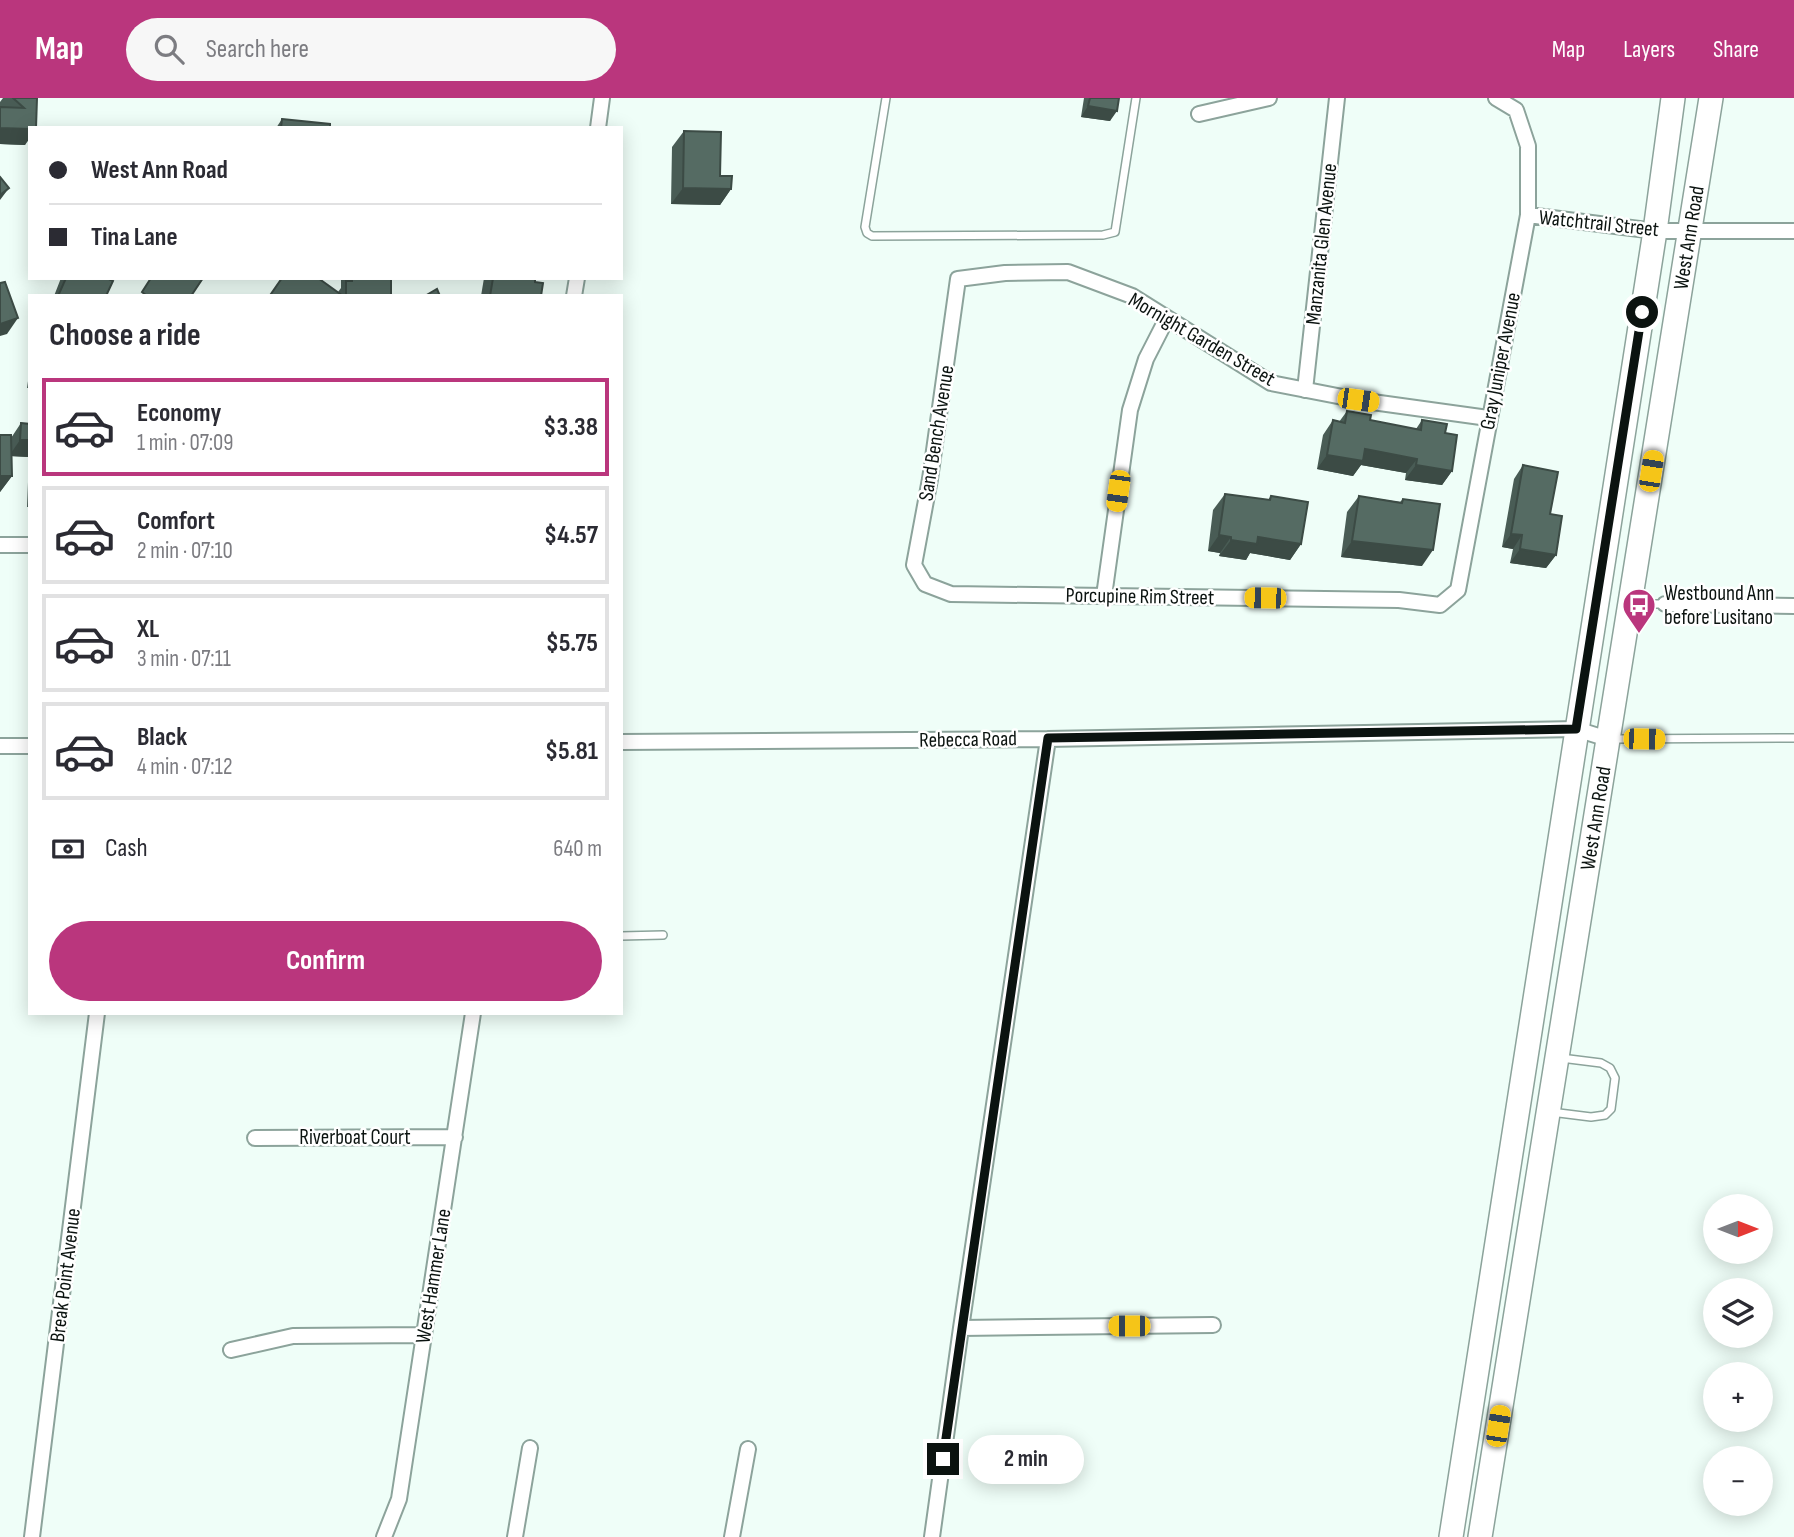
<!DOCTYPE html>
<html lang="en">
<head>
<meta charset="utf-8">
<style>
	body { margin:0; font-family:"Sofia Sans Condensed",sans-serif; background:#f7f7f7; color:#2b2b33; height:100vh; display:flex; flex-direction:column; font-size:26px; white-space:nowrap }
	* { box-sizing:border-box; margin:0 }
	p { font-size:23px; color:#7c7c81 }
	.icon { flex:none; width:38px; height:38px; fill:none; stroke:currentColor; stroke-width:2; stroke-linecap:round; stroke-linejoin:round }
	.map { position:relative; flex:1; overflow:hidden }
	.side { position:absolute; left:28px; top:196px; width:595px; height:721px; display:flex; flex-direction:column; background:#fff; border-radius:0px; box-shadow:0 4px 18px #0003 }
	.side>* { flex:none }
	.top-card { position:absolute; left:28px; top:28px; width:595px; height:154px; border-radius:0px; box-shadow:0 4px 18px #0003; display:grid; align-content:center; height:154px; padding:0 21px; background:#fff }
	.needle { width:46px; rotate:90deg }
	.fabs { position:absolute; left:1703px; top:1096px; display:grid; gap:14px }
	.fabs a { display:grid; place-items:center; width:70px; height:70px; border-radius:50%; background:#fff; box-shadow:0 4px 18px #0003; font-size:35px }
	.end { position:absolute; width:32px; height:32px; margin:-16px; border:9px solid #0b1310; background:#fff; box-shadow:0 0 0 4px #fff }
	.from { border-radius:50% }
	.bubble { position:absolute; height:49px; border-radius:24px; background:#fff; box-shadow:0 4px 18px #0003; font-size:23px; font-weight:700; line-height:49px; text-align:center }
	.car { position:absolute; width:21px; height:42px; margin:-21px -10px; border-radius:9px; box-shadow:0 0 5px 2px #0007; background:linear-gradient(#f5c518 24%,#345 0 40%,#f5c518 0 76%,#345 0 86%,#f5c518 0) }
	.top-card b { display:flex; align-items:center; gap:24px; height:66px; font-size:26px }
	.top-card b+b { border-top:2px solid #e1e1e2 }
	.top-card i { width:18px; height:18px; background:#2b2b33 }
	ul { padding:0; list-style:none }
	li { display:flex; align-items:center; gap:21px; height:98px; margin:0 14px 10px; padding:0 7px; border:4px solid #e1e1e2; border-radius:0px }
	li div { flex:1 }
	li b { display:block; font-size:26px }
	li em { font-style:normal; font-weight:700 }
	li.current { border-color:#ba367d }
	li>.icon { width:63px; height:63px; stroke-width:1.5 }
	h2 { padding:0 21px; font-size:32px; line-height:84px }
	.pay { display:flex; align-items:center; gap:18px; height:77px; padding:0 21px; font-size:26px }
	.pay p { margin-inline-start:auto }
	.action { display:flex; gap:14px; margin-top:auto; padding:14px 21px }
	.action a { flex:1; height:80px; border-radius:42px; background:#ba367d; color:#fff; font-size:28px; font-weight:700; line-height:80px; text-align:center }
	header { display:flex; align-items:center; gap:42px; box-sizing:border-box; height:98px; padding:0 35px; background:#ba367d; color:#fff }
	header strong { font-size:33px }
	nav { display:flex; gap:38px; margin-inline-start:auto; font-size:24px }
	.search { width:490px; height:63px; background:#f7f7f7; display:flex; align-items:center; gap:18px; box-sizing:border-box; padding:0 24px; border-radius:38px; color:#7c7c81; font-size:26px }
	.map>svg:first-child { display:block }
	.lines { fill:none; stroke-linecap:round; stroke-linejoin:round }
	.service-casing { stroke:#8ca39b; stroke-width:10 }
	.minor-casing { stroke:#8ca39b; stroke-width:18 }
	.primary-casing { stroke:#8ca39b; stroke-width:26 }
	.service { stroke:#fff; stroke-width:7 }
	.minor { stroke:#fff; stroke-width:14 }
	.primary { stroke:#fff; stroke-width:23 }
	.wall { fill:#495c55 }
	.shaded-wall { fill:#3c4b45 }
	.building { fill:#556b63; stroke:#3c4b45; stroke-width:2 }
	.route { stroke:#0b1310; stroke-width:9 }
	.labels { text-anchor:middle; stroke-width:5; stroke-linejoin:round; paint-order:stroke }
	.street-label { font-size:21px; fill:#0b1310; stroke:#fff }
	.poi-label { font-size:21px; fill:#0b1310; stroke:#fff; text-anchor:start }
</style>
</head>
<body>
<header>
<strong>Map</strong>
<div class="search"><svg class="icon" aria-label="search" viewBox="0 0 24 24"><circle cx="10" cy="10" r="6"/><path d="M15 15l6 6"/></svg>Search here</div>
<nav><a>Map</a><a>Layers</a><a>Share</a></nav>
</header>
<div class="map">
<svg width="1794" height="1439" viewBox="0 0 1794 1439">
	<rect width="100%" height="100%" fill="#effef8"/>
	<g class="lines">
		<defs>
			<path id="service" d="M 886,0 L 865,129 L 867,135 L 872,138 L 1103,137 L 1115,134 L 1136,0
				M 1634,506 L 1665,506
				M 1612,641 L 1794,640
				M 621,838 L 663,837
				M 1551,1014 L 1591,1019 L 1605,1017 L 1611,1011 L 1615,980 L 1610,970 L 1601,965 L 1561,960"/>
			<path id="minor" d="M 1199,16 L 1269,0
				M 598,30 L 602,0
				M 1528,117 L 1655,133 L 1794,133
				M 574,198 L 577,180
				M 1305,292 L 1337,0
				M 1488,320 L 1358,302 L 1271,285 L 1132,198 L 1068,174 L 1005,175 L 958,181 L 930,381 L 914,467 L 925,486 L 951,496 L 1399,502 L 1440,507 L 1458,492 L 1528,117 L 1528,48 L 1516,12 L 1496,0
				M 0,447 L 30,447
				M 1104,498 L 1130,312 L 1146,261 L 1167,220
				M 1665,506 L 1794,508
				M 621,644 L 1048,641 L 1576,631 L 1608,641
				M 0,648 L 30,648
				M 255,1040 L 455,1039
				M 961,1230 L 1213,1227
				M 231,1252 L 293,1238 L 424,1237
				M 32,1439 L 97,915
				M 384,1439 L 399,1401 L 473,915
				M 515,1439 L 530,1350
				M 732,1439 L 748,1351
				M 932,1439 L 961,1230 L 1048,641"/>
			<g id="primary">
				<path d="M 1451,1439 L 1655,133 L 1673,0"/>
				<path id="s1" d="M 1480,1439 L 1711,0"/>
			</g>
		</defs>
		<!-- service casing -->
		<use href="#service" class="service-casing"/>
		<!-- minor casing -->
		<use href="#minor" class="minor-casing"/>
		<!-- primary casing -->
		<use href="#primary" class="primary-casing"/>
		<!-- service -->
		<use href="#service" class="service"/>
		<!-- minor -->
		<use href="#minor" class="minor"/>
		<!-- primary -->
		<use href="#primary" class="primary"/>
	</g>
	<!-- wall -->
	<path class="wall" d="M 3,0 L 37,0 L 25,47 L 0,46 L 0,4 Z
		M 1084,0 L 1119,0 L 1110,23 L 1081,19 Z
		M 282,21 L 330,30 L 276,30 Z
		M 684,33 L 731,91 L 720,107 L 671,106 L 672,49 Z
		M 61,180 L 107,180 L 106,198 L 54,198 Z
		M 282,180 L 338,194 L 341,190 L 341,180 L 391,180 L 391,198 L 270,198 Z
		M 484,180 L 535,180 L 535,184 L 541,198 L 481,198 Z
		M 30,269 L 30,290 L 27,290 Z
		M 1347,313 L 1370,322 L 1416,331 L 1422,322 L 1445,335 L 1452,373 L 1442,387 L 1405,382 L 1406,375 L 1361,367 L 1353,378 L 1317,371 L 1323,337 L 1333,322 L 1339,324 Z
		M 21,325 L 30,326 L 30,409 L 27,409 L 29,359 L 11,358 L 12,378 L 0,394 L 0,337 L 11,340 Z
		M 1523,367 L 1550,416 L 1556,457 L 1546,470 L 1510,465 L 1513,451 L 1502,449 L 1514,381 Z
		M 1225,396 L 1268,402 L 1271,398 L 1301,446 L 1290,462 L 1250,455 L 1246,462 L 1219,458 L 1220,455 L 1208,453 L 1213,412 Z
		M 1359,398 L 1400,404 L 1403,401 L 1422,468 L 1341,459 L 1347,414 Z"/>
	<!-- shaded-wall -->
	<path class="shaded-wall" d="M 1088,8 L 1117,13 L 1110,23 L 1081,19 Z
		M 0,30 L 30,31 L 30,40 L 25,47 L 0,46 Z
		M 9,90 L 0,102 L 0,97 Z
		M 683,90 L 731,91 L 720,107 L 671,106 Z
		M 18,220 L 7,236 L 0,238 L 0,226 Z
		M 20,342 L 30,342 L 30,357 L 29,359 L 9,358 Z
		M 1365,351 L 1417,361 L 1406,375 L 1361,367 L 1353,378 L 1317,371 L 1327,357 Z
		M 1416,367 L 1452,373 L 1442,387 L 1405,382 Z
		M 0,378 L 12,378 L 0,394 Z
		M 1511,436 L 1522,437 L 1513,451 L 1502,449 Z
		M 1219,437 L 1231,439 L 1220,455 L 1208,453 Z
		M 1258,439 L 1301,446 L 1290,462 L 1250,455 L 1246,462 L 1219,458 L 1231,442 Z
		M 1352,443 L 1433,452 L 1422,468 L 1341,459 Z
		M 1520,451 L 1556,457 L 1546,470 L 1510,465 Z"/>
	<!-- building -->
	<path class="building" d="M 13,0 L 37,0 L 36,30 L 30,30 L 30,31 L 0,30 L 0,9 L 24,10 Z
		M 1090,0 L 1119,0 L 1117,13 L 1088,8 Z
		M 282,21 L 330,26 L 330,30 L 281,30 Z
		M 684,33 L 721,34 L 720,78 L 732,78 L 731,91 L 683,90 Z
		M 0,79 L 9,90 L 0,97 Z
		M 66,180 L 107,180 L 113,183 L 106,198 L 58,198 Z
		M 151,180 L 203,180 L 191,198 L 147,198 L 142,194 Z
		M 282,180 L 318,180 L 343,198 L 273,198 L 271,196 Z
		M 352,180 L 391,180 L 391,198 L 346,198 L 346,183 L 352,183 Z
		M 493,180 L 535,180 L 535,184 L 543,185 L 541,198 L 490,198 Z
		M 5,184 L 18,220 L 0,226 L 0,185 Z
		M 437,191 L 440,198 L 425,198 Z
		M 1347,313 L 1371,317 L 1370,322 L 1421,332 L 1422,322 L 1447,326 L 1445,335 L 1457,337 L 1452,373 L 1416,367 L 1417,361 L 1365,351 L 1363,363 L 1327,357 L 1333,322 L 1345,325 Z
		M 21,325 L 30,326 L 30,342 L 20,342 Z
		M 0,337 L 11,337 L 12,378 L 0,378 Z
		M 1523,367 L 1558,374 L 1550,416 L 1562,418 L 1556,457 L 1520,451 L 1522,437 L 1511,436 Z
		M 1225,396 L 1270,402 L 1271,398 L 1308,404 L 1301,446 L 1258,439 L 1257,446 L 1231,442 L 1231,439 L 1219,437 Z
		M 1359,398 L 1402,405 L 1403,401 L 1440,406 L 1433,452 L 1352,443 Z"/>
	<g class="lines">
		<!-- route -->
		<path class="route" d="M 943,1361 L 1048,640 L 1576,631 L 1642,214"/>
	</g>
	<!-- icons -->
	<defs>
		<symbol id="bus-pin" viewBox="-11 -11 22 30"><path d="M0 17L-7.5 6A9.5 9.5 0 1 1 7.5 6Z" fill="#ba367d" stroke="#fff"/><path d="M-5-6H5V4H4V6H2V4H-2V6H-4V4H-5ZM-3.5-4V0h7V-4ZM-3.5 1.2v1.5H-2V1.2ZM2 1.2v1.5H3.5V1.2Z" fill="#fff"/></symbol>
	</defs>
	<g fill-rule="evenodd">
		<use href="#bus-pin" x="1620" y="488" width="38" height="52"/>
	</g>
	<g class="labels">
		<!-- street labels -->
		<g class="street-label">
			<text transform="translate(1599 125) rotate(6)" y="7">Watchtrail Street</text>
			<text dy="7" stroke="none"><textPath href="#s1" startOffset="1316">West Ann Road</textPath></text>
			<text transform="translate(1321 146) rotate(-84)" y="7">Manzanita Glen Avenue</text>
			<text transform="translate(1202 241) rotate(30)" y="7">Mornight Garden Street</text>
			<text transform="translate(1500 263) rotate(-79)" y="7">Gray Juniper Avenue</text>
			<text transform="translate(936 335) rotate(-81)" y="7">Sand Bench Avenue</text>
			<text transform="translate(1140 498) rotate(1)" y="7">Porcupine Rim Street</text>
			<text transform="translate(968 641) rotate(-1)" y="7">Rebecca Road</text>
			<text dy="7" stroke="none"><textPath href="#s1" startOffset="728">West Ann Road</textPath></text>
			<text x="355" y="1046">Riverboat Court</text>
			<text transform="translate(65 1177) rotate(-83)" y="7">Break Point Avenue</text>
			<text transform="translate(433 1178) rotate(-81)" y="7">West Hammer Lane</text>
		</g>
		<!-- poi labels -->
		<g class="poi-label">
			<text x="1664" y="502">Westbound Ann<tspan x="1664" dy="24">before Lusitano</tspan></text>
		</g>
	</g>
</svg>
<div class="fabs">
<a><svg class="needle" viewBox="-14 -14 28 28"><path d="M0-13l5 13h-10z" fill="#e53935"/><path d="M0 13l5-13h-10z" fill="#7c7c81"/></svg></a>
<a><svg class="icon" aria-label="layers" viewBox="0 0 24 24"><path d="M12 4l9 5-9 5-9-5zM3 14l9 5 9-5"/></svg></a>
<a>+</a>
<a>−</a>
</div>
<i class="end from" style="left:1642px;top:214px"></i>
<i class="end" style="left:943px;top:1361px"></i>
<div class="bubble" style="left:968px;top:1337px;width:116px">2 min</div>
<i class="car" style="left:1358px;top:302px;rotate:98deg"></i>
<i class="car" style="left:1651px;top:373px;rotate:9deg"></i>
<i class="car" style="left:1118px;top:393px;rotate:188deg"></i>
<i class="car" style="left:1265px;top:500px;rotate:271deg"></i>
<i class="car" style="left:1644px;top:641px;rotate:91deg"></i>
<i class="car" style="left:1129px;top:1228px;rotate:270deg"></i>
<i class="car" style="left:1498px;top:1328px;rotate:9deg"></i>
<div class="top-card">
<b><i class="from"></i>West Ann Road</b>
<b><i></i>Tina Lane</b>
</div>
<section class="side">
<h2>Choose a ride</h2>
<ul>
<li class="current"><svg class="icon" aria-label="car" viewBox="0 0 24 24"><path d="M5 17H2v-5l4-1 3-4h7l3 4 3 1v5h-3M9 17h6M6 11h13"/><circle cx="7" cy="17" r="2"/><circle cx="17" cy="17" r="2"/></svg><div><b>Economy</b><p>1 min · 07:09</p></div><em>$3.38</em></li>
<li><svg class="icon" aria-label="car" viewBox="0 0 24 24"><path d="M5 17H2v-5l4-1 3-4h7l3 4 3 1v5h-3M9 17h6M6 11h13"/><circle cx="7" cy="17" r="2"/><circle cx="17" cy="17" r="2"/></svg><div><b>Comfort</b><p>2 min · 07:10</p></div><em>$4.57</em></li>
<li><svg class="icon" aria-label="car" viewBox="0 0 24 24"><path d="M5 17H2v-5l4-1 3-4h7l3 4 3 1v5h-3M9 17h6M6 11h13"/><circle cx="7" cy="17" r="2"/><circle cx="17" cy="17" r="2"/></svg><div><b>XL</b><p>3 min · 07:11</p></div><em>$5.75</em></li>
<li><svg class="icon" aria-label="car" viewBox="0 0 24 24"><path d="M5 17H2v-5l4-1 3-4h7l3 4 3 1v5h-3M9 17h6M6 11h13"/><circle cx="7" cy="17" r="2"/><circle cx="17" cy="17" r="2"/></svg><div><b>Black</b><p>4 min · 07:12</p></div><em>$5.81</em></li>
</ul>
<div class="pay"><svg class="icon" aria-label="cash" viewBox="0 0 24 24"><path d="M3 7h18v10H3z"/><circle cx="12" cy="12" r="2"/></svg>Cash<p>640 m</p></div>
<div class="action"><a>Confirm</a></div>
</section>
</div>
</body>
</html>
